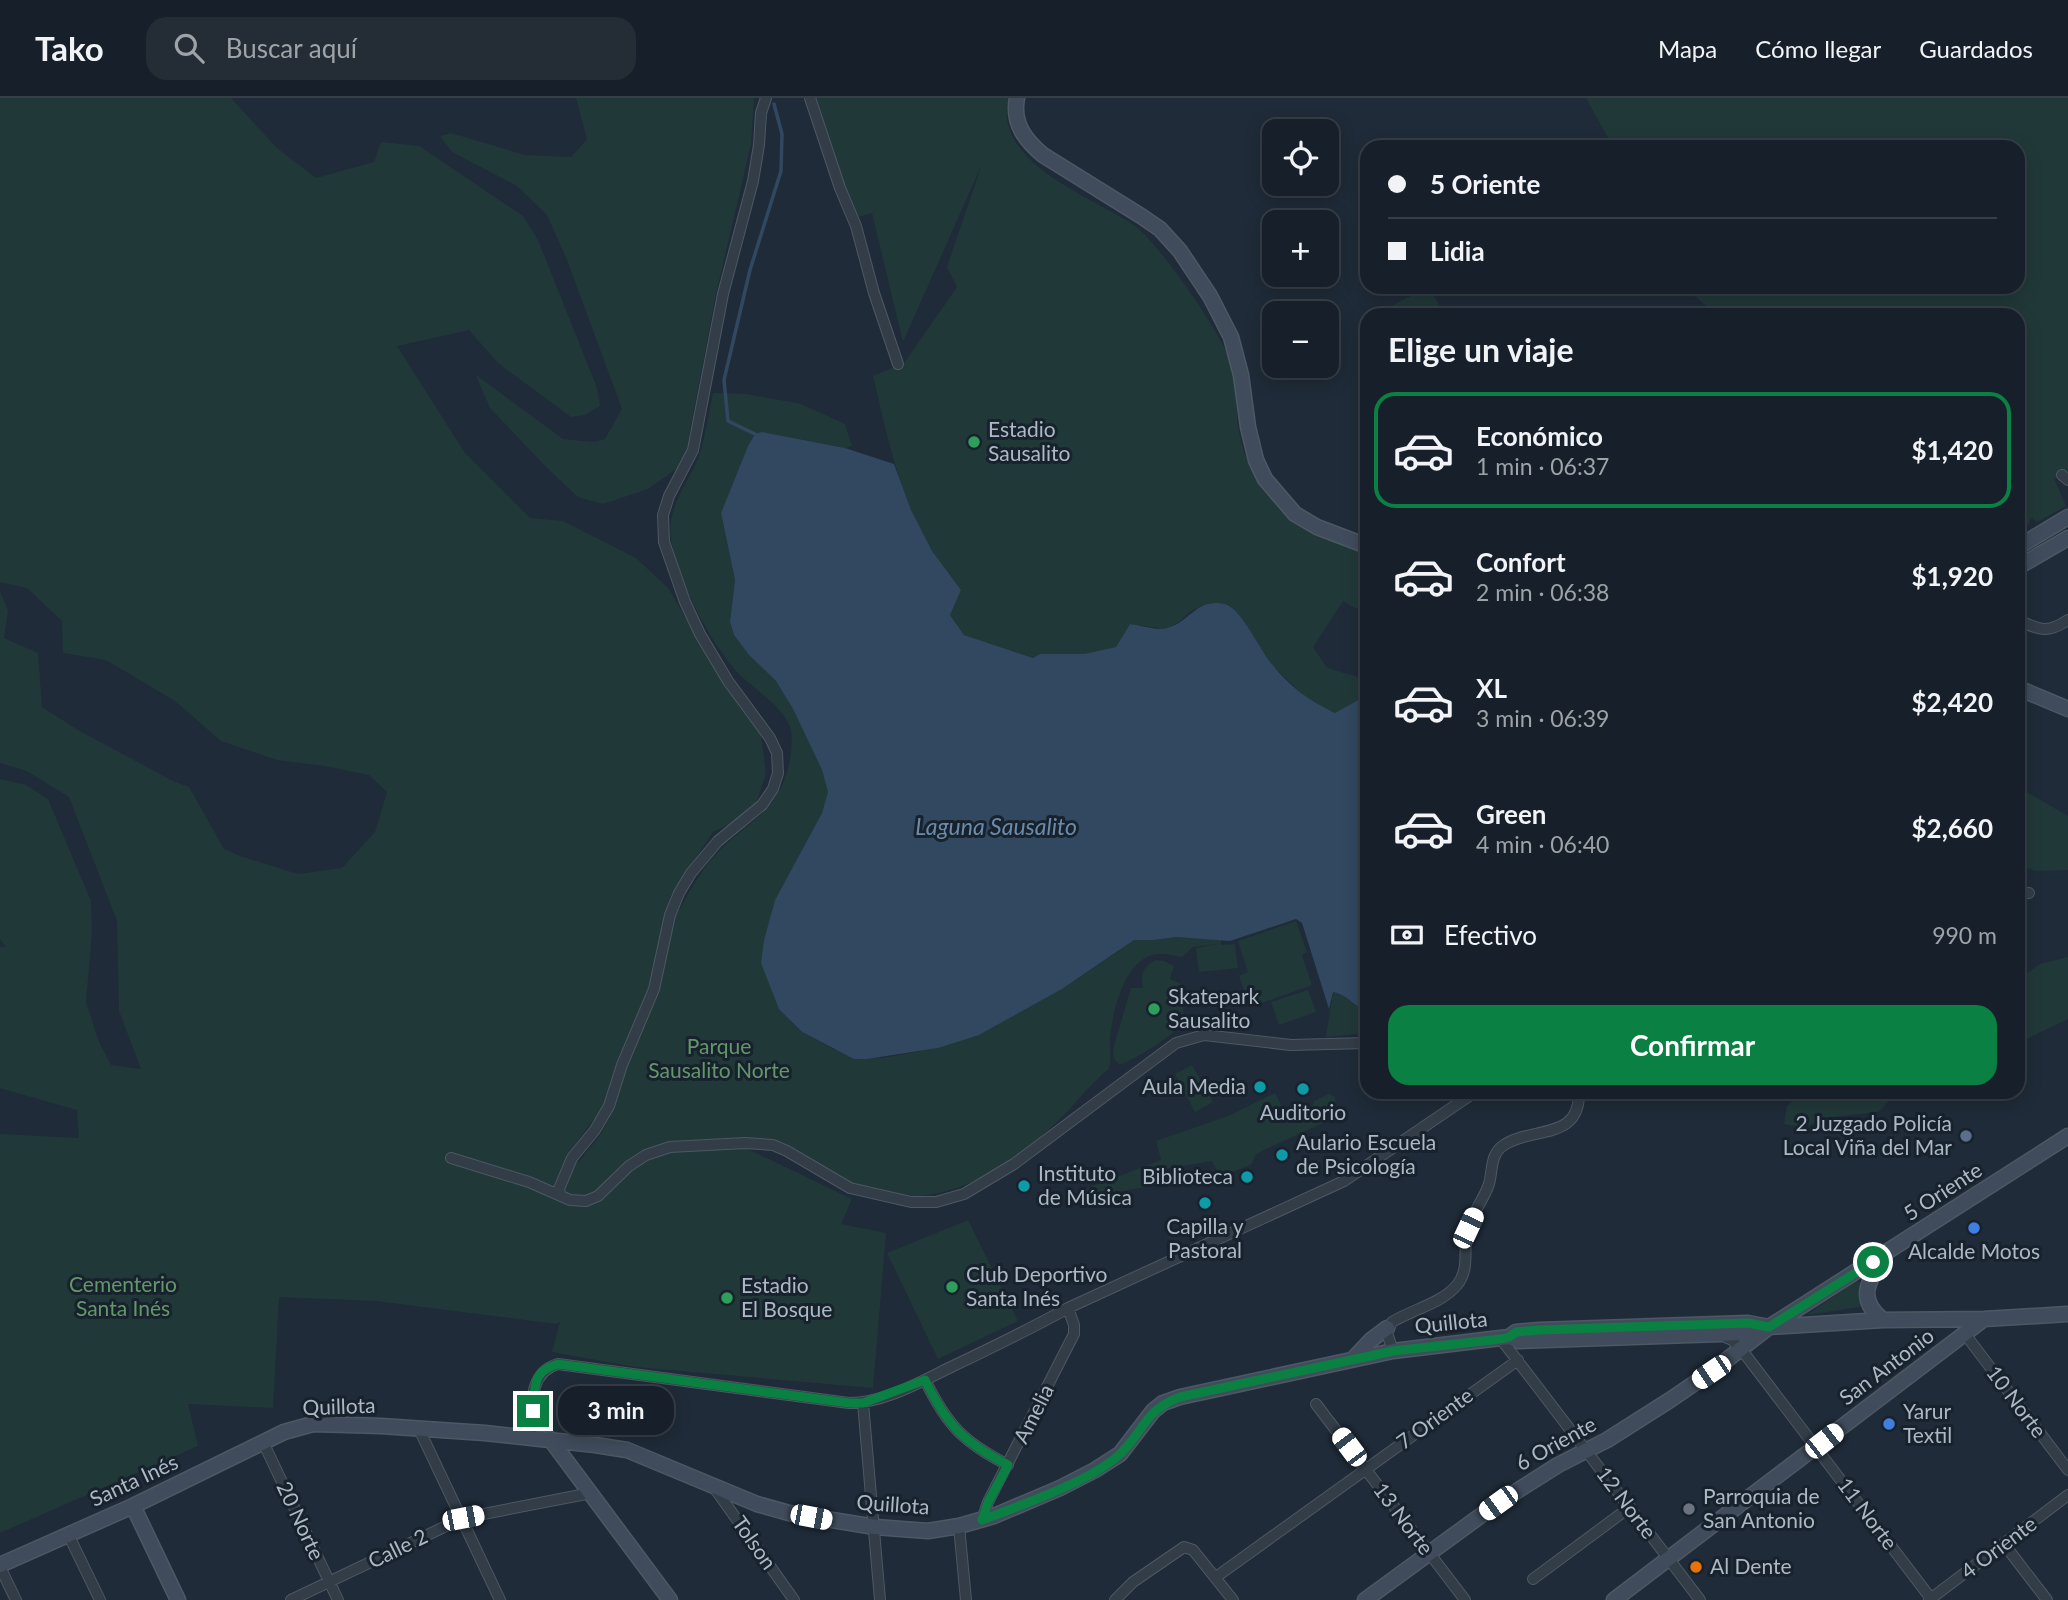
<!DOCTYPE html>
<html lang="es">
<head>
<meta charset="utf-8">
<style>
	body { margin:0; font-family:Lato,sans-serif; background:#242d36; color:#f1f3f6; height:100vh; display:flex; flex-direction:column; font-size:26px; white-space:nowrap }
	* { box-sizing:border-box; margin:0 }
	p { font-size:23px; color:#9ea3a8 }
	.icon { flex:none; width:38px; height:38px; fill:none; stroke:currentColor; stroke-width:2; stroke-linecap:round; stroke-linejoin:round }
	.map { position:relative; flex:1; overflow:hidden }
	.details { position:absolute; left:1360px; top:210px; width:665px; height:791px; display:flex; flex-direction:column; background:#17202a; border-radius:21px; box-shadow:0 4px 18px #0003,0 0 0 2px #363e47 }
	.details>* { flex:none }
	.hud { position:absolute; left:1360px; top:42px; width:665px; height:154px; border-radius:21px; box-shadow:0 4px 18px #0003,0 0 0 2px #363e47; display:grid; align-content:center; height:154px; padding:0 28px; background:#17202a }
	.fabs { position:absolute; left:1262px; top:21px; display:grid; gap:14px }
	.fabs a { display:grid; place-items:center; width:77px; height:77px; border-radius:14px; background:#17202a; box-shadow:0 4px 18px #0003,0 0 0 2px #363e47; font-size:35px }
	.end { position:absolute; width:32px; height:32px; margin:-16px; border:9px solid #0b8043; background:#fff; box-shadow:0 0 0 4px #fff }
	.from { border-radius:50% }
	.bubble { position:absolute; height:49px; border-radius:21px; background:#17202a; box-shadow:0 4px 18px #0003,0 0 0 2px #363e47; font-size:23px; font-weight:700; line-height:49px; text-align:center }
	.car { position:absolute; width:21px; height:42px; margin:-21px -10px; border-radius:9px; box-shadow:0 0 5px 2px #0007; background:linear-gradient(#fff 24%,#345 0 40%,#fff 0 76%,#345 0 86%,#fff 0) }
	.hud b { display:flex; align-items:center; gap:24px; height:66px; font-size:26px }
	.hud b+b { border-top:2px solid #363e47 }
	.hud i { width:18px; height:18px; background:#f1f3f6 }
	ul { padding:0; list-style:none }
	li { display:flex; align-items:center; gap:21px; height:116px; margin:0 14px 10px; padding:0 14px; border:4px solid transparent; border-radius:21px }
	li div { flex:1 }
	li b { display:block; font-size:26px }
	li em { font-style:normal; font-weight:700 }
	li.selected { border-color:#0b8043 }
	li>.icon { width:63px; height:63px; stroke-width:1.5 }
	h2 { padding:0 28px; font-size:32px; line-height:84px }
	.pay { display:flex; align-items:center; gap:18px; height:77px; padding:0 28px; font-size:26px }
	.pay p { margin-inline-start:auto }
	.action { display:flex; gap:14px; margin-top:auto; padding:14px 28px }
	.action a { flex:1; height:80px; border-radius:21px; background:#0b8043; color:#fff; font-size:28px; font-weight:700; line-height:80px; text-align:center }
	header { display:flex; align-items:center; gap:42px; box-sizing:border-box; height:98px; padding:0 35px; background:#17202a; border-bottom:2px solid #363e47 }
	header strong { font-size:33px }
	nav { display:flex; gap:38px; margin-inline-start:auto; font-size:24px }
	.search { width:490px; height:63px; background:#242d36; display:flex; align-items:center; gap:18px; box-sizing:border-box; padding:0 24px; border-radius:21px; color:#9ea3a8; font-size:26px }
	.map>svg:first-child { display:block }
	.green { fill:#213839; fill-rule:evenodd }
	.water { fill:#314860 }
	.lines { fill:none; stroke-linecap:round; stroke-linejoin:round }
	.stream { stroke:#314860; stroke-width:3.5 }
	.street-casing { stroke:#4d5863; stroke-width:12 }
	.secondary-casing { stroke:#4d5863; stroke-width:17 }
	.street { stroke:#323d48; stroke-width:10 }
	.secondary { stroke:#404c5c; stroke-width:14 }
	.route { stroke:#0b8043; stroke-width:9 }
	.leisure-dot { fill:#2e9e5b; stroke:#18222d; stroke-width:2.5 }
	.culture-dot { fill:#0f9aa8; stroke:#18222d; stroke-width:2.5 }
	.service-dot { fill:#5c6f8a; stroke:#18222d; stroke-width:2.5 }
	.shop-dot { fill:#3f7fe0; stroke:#18222d; stroke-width:2.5 }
	.worship-dot { fill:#6b7280; stroke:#18222d; stroke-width:2.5 }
	.food-dot { fill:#e8710a; stroke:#18222d; stroke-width:2.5 }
	.labels { text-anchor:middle; stroke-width:6; stroke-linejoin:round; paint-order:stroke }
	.poi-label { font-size:21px; fill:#acb8c5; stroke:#18222d; text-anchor:start }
	.park-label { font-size:21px; fill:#63976b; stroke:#18222d }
	.street-label { font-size:21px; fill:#acb8c5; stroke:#18222d }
	.water-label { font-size:23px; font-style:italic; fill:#6b8bab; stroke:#18222d }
</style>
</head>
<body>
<header>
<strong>Tako</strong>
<div class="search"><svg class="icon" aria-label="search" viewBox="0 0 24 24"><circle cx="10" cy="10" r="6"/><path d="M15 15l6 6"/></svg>Buscar aquí</div>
<nav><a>Mapa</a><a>Cómo llegar</a><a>Guardados</a></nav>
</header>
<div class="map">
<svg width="2068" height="1502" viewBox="0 0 2068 1502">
	<rect width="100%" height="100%" fill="#1f2b38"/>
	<!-- green -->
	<path class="green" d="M 0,0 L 231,0 L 277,50 L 316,80 L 374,64 L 381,44 L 419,48 L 523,118 L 538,142 L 597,290 L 600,308 L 585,317 L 571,319 L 498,265 L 469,232 L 397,248 L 465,355 L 530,420 L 563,423 L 636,460 L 668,490 L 738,607 L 761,638 L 766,675 L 753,715 L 713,734 L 670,799 L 680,811 C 692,789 704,767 722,750 C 746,726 774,714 785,680 C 790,667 793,647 791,633 C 787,612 756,592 741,578 C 712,549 677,482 671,442 C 666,406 691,384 701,352 C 706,334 709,314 713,295 L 747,296 L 801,306 L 845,326 L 852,348 L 846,350 L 762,334 L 755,336 L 748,348 L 721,415 L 735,482 L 730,524 L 734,537 L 749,557 L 776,583 L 793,611 L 822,672 L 828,694 L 822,715 L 775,802 L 764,842 L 791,924 L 802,934 L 835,952 L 882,960 L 938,950 L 988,932 L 1062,891 L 1119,853 L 1128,844 L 1138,841 L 1153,842 L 1177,839 L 1221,841 L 1221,847 L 1235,846 L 1238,870 L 1199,874 L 1196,850 L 1218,846 L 1193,849 L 1182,859 C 1172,857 1158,854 1149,858 C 1122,870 1113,914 1110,940 C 1109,951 1113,963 1108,972 C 1091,985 1078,1003 1063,1018 C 1008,1072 933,1122 854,1086 C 831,1075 795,1045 770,1041 C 756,1040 741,1041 727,1041 L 852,1101 L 841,1126 L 886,1135 L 873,1290 L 636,1269 L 552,1254 L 560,1224 L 556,1226 L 376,1203 L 279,1199 L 273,1310 L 188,1306 L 198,1348 L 0,1435 L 0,1036 L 79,1040 L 77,1012 L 0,990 L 0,849 L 6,849 L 0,841 L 0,681 L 26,687 L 48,701 L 91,803 L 92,835 L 86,904 L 99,944 L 111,967 L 141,971 L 119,913 L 117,823 L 69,699 L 27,673 L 0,665 L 0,493 L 8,512 L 4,540 L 38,555 L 42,609 L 78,632 L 173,683 L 189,689 L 224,751 L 240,758 L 298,776 L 342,770 L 375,734 L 387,694 L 369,677 L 325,668 L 277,662 L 221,643 L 175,603 L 106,562 L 63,555 L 62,523 L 27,490 L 0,484 ZM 610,1019 L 601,1036 L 579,1064 L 566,1058 L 595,1020 Z
		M 576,0 L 754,0 L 751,46 L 716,196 L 689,338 L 689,362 L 648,391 L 603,406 L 578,399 L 546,369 L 490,310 L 476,277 L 563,341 L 595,344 L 605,341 L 622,311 L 567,162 L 547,117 L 517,88 L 452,54 L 440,38 L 451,35 L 525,57 L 571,59 L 587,41 Z
		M 814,0 L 1008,0 C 1008,6 1006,15 1007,21 C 1014,72 1096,102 1134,127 C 1158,144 1227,242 1233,271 C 1238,291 1235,314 1239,334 C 1246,370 1266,401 1294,423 C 1309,436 1347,447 1367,455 L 1367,512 L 1355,510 L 1343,503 L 1313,549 L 1327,570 L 1358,579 L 1367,577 L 1367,597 L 1335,615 L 1308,602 L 1271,566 L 1239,517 L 1229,507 L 1210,505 L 1192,512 L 1179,524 L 1166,531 L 1130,526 L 1116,549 L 1084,556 L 1040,556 L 1034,560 L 964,537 L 950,517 L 961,492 C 951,479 940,466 932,453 C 899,399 887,337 873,278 L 904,265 L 957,189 L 947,169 L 982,66 L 903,244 L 872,115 L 852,121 Z
		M 1586,0 L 2068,0 L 2068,373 L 2054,381 L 2066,408 L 2037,424 L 2031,420 L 2028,428 L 2018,425 L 2018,217 L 1716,217 L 1685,189 L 2018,189 L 2018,49 L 1613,49 Z
		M 1429,189 L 1445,217 L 1373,217 Z
		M 2018,689 L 2068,718 L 2068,772 L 2035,773 L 2018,766 Z
		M 1296,823 L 1307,854 L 1302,857 L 1312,887 L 1250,909 L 1239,878 L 1248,874 L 1238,843 Z
		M 2068,859 L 2068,921 L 2018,945 L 2018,882 L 2040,866 Z
		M 1156,862 L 1164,863 L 1174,868 L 1170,881 L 1180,885 C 1184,900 1186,914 1179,928 C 1174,937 1129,966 1119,966 L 1114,961 L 1113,951 L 1131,890 L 1143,890 C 1140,877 1143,868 1156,862 Z
		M 1308,892 L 1316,914 L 1279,927 L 1271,904 Z
		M 1333,894 C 1352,898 1351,908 1367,912 L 1367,935 L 1326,939 Z
		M 1192,967 L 1213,1004 L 1195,1014 L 1175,976 Z
		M 1801,994 L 1916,994 L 1895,997 L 1878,1014 L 1840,1018 L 1801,1029 L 1784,1026 L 1787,1008 Z
		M 1275,995 L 1283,1010 L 1297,1006 L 1304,1010 L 1312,1009 L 1314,1003 L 1329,996 L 1335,999 L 1336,1010 L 1327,1023 L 1262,1053 L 1255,1057 L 1252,1066 L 1220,1079 L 1212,1063 L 1163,1071 L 1170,1085 L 1080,1100 L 1078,1094 L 1161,1062 L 1156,1043 L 1228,1018 Z
		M 968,1122 L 1018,1223 L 938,1261 L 887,1155 Z
		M 1856,1183 L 1860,1184 L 1860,1209 L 1807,1217 Z"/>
	<!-- water -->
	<path class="water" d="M 762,334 L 845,350 L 894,366 L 911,412 L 932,453 L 961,492 L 950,517 L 964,537 L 1033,560 L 1040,556 L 1084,556 L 1116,549 L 1130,526 C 1140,527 1158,533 1167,530 C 1191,524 1195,500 1225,506 C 1241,510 1260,552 1271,565 C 1289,588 1309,603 1335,615 L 1367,597 L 1367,912 C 1351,908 1351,898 1333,894 L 1329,911 L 1302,825 L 1296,821 L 1230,843 L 1177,839 L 1153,842 L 1134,842 L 1062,891 L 979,937 L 938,950 L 867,961 L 854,961 L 802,934 L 779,911 L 761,865 L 764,842 L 775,802 L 822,715 L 828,694 L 822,672 L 793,611 L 776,583 L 749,557 L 734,537 L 730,524 L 735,482 L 721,415 L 748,348 L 755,336 Z"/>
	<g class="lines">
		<!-- stream -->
		<path class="stream" d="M 755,336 L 728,323 L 724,282 L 750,172 L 781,73 L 782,36 L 774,6"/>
		<defs>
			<path id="street" d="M 810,0 L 840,90 L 856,128 L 874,195 L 898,266
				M 2062,377 L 2068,382
				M 2018,522 C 2040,532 2047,536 2068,522
				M 2018,796 L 2029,795
				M 451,1060 L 529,1084 L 570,1102 L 586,1103 L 598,1098 L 629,1068 L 646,1057 L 670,1049 L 745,1045 L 773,1047 L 787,1053 L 850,1090 L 911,1104 L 936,1104 L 964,1096 L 1014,1066 L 1176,945 L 1204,937 L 1291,947 L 1367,945
				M 560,1096 L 559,1091 L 572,1060 L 595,1032 L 609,1008 L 622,967 L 654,891 L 670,817 L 679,795 L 691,775 L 718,743 L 762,707 L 773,691 L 778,675 L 777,655 L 770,640 L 728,583 L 700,536 L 685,504 L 664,444 L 663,417 L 669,398 L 693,352 L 723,196 L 753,83 L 759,47 L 761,15 L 766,0
				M 1965,1236 L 2068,1372
				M 1723,1238 L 1732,1242 L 1741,1251 L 1932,1502
				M 1501,1241 L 1700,1502
				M 1393,1253 L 1387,1235 L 1392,1224 C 1413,1211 1441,1206 1457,1187 C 1471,1170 1462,1149 1468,1130 C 1473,1114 1484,1101 1489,1086 C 1493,1071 1490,1056 1504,1047 C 1533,1028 1580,1043 1579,994
				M 925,1282 C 947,1327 963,1344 1008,1367
				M 863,1305 L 880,1502
				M 1316,1306 L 1465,1502
				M 419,1331 L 500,1502
				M 531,1340 C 533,1312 526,1275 558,1266 L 849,1305 C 884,1305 920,1284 951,1269 C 991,1250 1030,1231 1068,1210 L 1344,1083 L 1475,994
				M 263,1344 L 338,1502
				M 713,1388 L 794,1502
				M 982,1422 L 988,1404 L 1074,1236 L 1074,1227 L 1068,1210
				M 959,1428 L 966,1502
				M 68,1436 L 100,1502
				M 2004,1446 L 2047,1502
				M 0,1469 L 16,1502
				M 1216,1479 L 1518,1262
				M 1533,1481 L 1630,1409
				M 291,1502 L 463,1420 L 591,1395
				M 1115,1502 L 1133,1484 L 1184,1449 L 1193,1452 L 1233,1502
				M 1929,1502 L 2068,1397"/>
			<path id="secondary" d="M 1017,0 C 1012,25 1025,42 1043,57 L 1141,118 L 1160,131 L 1180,153 L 1210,198 L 1231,239 L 1241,277 L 1248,329 L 1256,362 L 1265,381 L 1295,416 L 1317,429 L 1367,448
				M 2018,449 L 2068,419
				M 2018,469 L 2068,440
				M 2018,590 L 2068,611
				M 1883,1222 C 1857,1202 1867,1183 1884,1161
				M 1514,1241 L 1519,1243 L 1720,1236 L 1743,1235 L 1769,1229 L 1883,1222 L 1984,1221 L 2068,1216
				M 1354,1260 L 1371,1242 L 1387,1230
				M 550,1341 L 670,1502
				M 133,1408 L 178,1502
				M 0,1467 L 133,1408 L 284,1334 L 313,1326 L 381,1328 L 485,1335 L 595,1347 L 627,1352 L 757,1406 L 789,1415 L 875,1429 L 928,1433 L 959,1428 L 994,1418 L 1060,1390 L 1095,1372 L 1120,1356 L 1153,1313 L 1163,1305 L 1180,1299 L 1393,1253 L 1509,1239 L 1516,1234 L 1539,1232 L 1748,1225 L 1769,1229
				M 1365,1502 L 1498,1405 L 1558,1367 L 1607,1342 L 1670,1302 L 1711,1274 L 1769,1229 L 2068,1038
				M 1614,1502 L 1984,1221"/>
		</defs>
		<!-- street casing -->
		<use href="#street" class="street-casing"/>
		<!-- secondary casing -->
		<use href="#secondary" class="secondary-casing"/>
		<!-- street -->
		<use href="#street" class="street"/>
		<!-- secondary -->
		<use href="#secondary" class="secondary"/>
	</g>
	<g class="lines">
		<!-- route -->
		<path class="route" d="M 533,1313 C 535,1289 532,1273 558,1266 L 849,1305 L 863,1305 L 925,1282 C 947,1327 963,1344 1008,1367 L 988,1404 L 982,1422 C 1019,1408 1091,1383 1119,1357 C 1144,1334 1143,1313 1180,1299 L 1393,1253 L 1501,1241 L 1509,1239 L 1516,1234 L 1539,1232 L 1748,1225 L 1769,1229 L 1873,1164"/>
	</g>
	<!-- markers -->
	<g class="leisure-dot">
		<circle cx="974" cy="344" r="7"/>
		<circle cx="1154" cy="911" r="7"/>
		<circle cx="952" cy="1189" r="7"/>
		<circle cx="727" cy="1200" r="7"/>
	</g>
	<g class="culture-dot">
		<circle cx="1260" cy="989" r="7"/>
		<circle cx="1303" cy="991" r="7"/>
		<circle cx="1282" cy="1057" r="7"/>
		<circle cx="1247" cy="1079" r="7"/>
		<circle cx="1024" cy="1088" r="7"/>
		<circle cx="1205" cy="1105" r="7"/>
	</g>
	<circle class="service-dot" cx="1966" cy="1038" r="7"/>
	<g class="shop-dot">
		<circle cx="1974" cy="1130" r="7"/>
		<circle cx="1889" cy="1326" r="7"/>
	</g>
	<circle class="worship-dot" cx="1689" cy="1411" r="7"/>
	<circle class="food-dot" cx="1696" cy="1469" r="7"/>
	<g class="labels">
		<!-- poi labels -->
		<g class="poi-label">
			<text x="988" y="339">Estadio<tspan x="988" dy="24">Sausalito</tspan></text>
			<text x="1168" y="906">Skatepark<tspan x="1168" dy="24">Sausalito</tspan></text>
			<text x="1246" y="996" text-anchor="end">Aula Media</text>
			<text x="1303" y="1022" text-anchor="middle">Auditorio</text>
			<text x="1952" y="1033" text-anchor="end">2 Juzgado Policía<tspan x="1952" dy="24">Local Viña del Mar</tspan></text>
			<text x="1296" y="1052">Aulario Escuela<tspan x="1296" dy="24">de Psicología</tspan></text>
			<text x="1038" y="1083">Instituto<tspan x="1038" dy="24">de Música</tspan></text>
			<text x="1233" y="1086" text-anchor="end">Biblioteca</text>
			<text x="1205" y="1136" text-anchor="middle">Capilla y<tspan x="1205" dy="24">Pastoral</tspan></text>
			<text x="1974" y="1161" text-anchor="middle">Alcalde Motos</text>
			<text x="966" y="1184">Club Deportivo<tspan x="966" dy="24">Santa Inés</tspan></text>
			<text x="741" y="1195">Estadio<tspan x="741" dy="24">El Bosque</tspan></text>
			<text x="1903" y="1321">Yarur<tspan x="1903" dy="24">Textil</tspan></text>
			<text x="1703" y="1406">Parroquia de<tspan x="1703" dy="24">San Antonio</tspan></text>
			<text x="1710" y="1476">Al Dente</text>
		</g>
		<!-- park labels -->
		<g class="park-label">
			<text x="719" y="956">Parque<tspan x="719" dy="24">Sausalito Norte</tspan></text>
			<text x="123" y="1194">Cementerio<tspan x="123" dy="24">Santa Inés</tspan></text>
		</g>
		<!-- street labels -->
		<g class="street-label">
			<text transform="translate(1943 1094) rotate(-33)" y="7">5 Oriente</text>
			<text transform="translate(1451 1225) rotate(-6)" y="7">Quillota</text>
			<text transform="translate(1887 1269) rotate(-37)" y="7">San Antonio</text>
			<text transform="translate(2016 1304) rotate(53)" y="7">10 Norte</text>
			<text transform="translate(339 1309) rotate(-2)" y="7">Quillota</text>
			<text transform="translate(1034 1316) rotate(-63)" y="7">Amelia</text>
			<text transform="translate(1435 1321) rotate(-36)" y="7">7 Oriente</text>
			<text transform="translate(1556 1346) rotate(-29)" y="7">6 Oriente</text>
			<text transform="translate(134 1383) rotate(-25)" y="7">Santa Inés</text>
			<text transform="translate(1626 1405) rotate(53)" y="7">12 Norte</text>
			<text transform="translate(893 1407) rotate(4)" y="7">Quillota</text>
			<text transform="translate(1867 1416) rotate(53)" y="7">11 Norte</text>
			<text transform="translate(1403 1421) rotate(53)" y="7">13 Norte</text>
			<text transform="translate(300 1423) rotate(65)" y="7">20 Norte</text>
			<text transform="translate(754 1445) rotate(55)" y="7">Tolson</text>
			<text transform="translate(1999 1450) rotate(-37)" y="7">4 Oriente</text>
			<text transform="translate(398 1451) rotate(-26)" y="7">Calle 2</text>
		</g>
		<!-- water labels -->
		<g class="water-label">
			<text x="996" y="737">Laguna Sausalito</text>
		</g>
	</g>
</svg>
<div class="fabs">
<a><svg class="icon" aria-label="locate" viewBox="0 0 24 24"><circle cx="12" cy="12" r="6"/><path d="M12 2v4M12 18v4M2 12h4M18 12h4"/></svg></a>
<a>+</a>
<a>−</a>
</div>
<i class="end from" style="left:1873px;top:1164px"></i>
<i class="end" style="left:533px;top:1313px"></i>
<div class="bubble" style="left:558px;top:1288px;width:116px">3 min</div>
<i class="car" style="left:1468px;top:1130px;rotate:25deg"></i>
<i class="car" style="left:1711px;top:1274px;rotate:236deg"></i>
<i class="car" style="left:1824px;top:1343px;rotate:52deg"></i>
<i class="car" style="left:1349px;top:1349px;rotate:323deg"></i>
<i class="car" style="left:1498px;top:1405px;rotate:234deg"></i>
<i class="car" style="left:811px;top:1419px;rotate:101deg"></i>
<i class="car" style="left:463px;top:1420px;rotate:79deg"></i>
<div class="hud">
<b><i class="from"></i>5 Oriente</b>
<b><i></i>Lidia</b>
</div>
<section class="details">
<h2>Elige un viaje</h2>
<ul>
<li class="selected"><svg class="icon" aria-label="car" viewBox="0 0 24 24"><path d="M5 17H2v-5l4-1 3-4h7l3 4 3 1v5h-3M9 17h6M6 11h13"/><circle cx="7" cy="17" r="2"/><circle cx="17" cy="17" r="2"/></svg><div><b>Económico</b><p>1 min · 06:37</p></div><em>$1,420</em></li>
<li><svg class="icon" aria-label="car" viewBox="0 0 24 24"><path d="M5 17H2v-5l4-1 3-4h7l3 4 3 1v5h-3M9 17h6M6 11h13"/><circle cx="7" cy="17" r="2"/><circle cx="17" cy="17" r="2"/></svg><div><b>Confort</b><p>2 min · 06:38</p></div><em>$1,920</em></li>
<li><svg class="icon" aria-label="car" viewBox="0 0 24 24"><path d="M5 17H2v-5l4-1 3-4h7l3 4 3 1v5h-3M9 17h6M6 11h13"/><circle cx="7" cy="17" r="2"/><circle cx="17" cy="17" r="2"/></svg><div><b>XL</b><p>3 min · 06:39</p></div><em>$2,420</em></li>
<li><svg class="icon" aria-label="car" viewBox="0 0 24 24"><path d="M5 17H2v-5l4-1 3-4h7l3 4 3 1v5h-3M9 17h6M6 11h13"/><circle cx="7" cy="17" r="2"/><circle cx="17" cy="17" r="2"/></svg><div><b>Green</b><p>4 min · 06:40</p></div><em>$2,660</em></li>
</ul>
<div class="pay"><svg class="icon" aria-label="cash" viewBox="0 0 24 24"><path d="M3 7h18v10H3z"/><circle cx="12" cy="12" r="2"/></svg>Efectivo<p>990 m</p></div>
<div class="action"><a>Confirmar</a></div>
</section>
</div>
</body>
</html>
